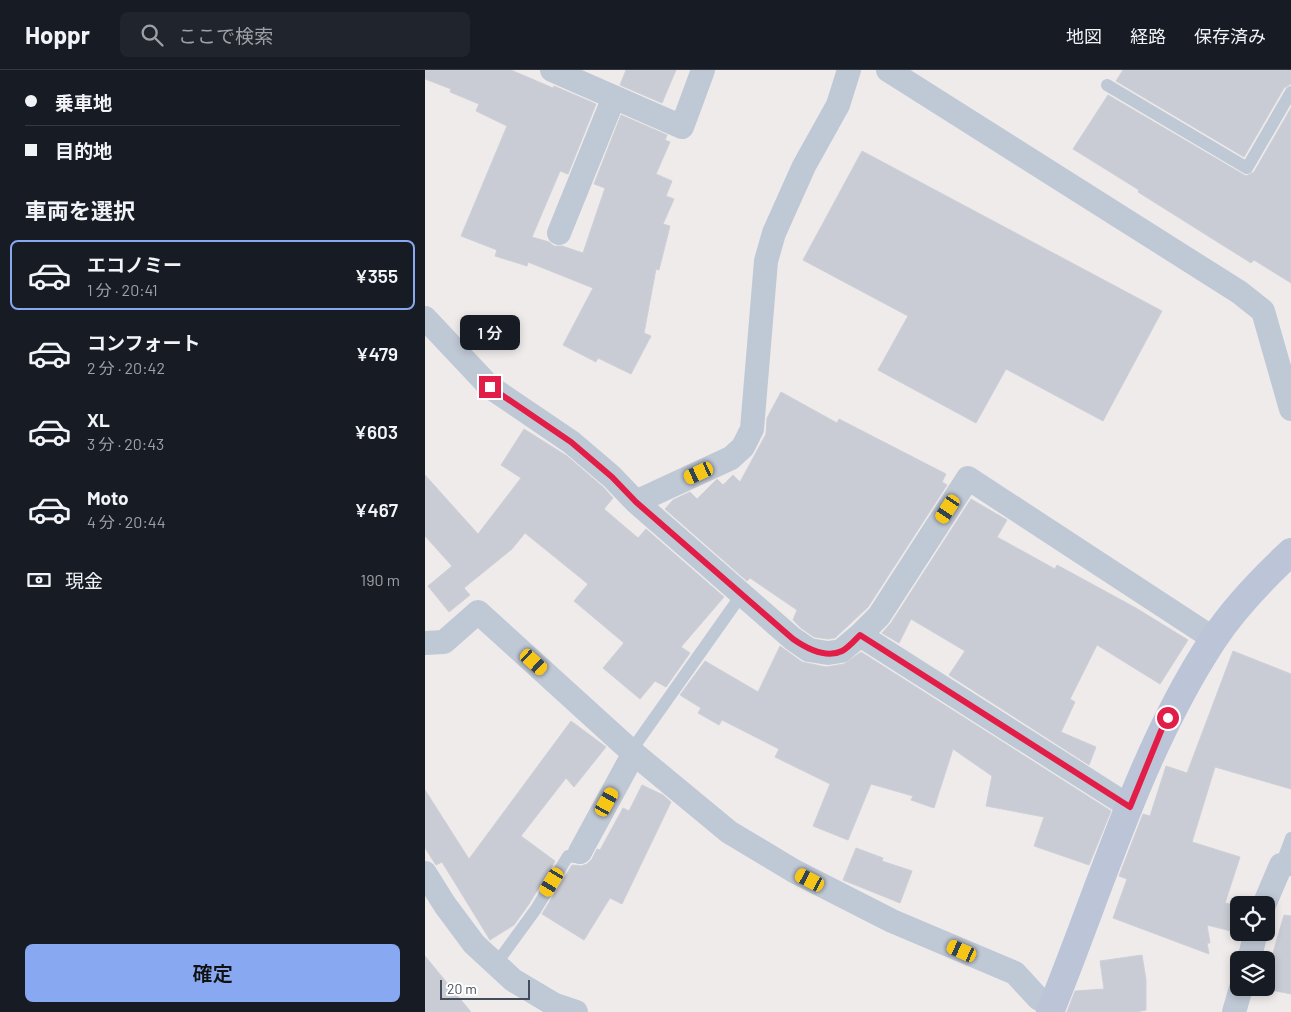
<!DOCTYPE html>
<html lang="ja">
<head>
<meta charset="utf-8">
<style>
	body { margin:0; font-family:Barlow,"Noto Sans JP",sans-serif; background:#20242c; color:#f1f3f6; height:100vh; display:flex; flex-direction:column; font-size:19px; white-space:nowrap }
	* { box-sizing:border-box; margin:0 }
	p { font-size:16px; color:#9ea1a6 }
	.icon { flex:none; width:28px; height:28px; fill:none; stroke:currentColor; stroke-width:2; stroke-linecap:round; stroke-linejoin:round }
	.map { position:relative; flex:1; overflow:hidden }
	.side { display:flex; flex-direction:column; background:#171b24; width:425px }
	.side>* { flex:none }
	.guide { display:grid; align-content:center; height:110px; padding:0 25px; background:#171b24 }
	.tools { position:absolute; left:805px; top:826px; display:grid; gap:10px }
	.tools a { display:grid; place-items:center; width:45px; height:45px; border-radius:8px; background:#171b24; box-shadow:0 2px 8px #0003; font-size:25px }
	.scale { position:absolute; left:15px; bottom:12px; width:90px; box-sizing:border-box; padding-left:5px; border:2px solid #424c5a; border-top:0; font-size:14px; line-height:18px; white-space:nowrap; color:#424c5a; -webkit-text-stroke:4px #fff; paint-order:stroke }
	.end { position:absolute; width:22px; height:22px; margin:-11px; border:6px solid #e11d48; background:#fff; box-shadow:0 0 0 2px #fff }
	.from { border-radius:50% }
	.bubble { position:absolute; height:35px; border-radius:8px; background:#171b24; box-shadow:0 2px 8px #0003; font-size:16px; font-weight:600; line-height:35px; text-align:center }
	.car { position:absolute; width:15px; height:30px; margin:-15px -8px; border-radius:6px; box-shadow:0 0 4px 1px #0007; background:linear-gradient(#f5c518 24%,#345 0 40%,#f5c518 0 76%,#345 0 86%,#f5c518 0) }
	.guide b { display:flex; align-items:center; gap:18px; height:48px; font-size:19px }
	.guide b+b { border-top:1px solid #363941 }
	.guide i { width:12px; height:12px; background:#f1f3f6 }
	ul { padding:0; list-style:none }
	li { display:flex; align-items:center; gap:15px; height:70px; margin:0 10px 8px; padding:0 15px; border:2px solid transparent; border-radius:8px }
	li div { flex:1 }
	li b { display:block; font-size:19px }
	li em { font-style:normal; font-weight:600 }
	li.current { border-color:#88a9f1 }
	li>.icon { width:45px; height:45px; stroke-width:1.5 }
	h2 { padding:0 25px; font-size:22px; line-height:60px }
	.pay { display:flex; align-items:center; gap:12px; height:55px; padding:0 25px; font-size:19px }
	.pay p { margin-inline-start:auto }
	.action { display:flex; gap:10px; margin-top:auto; padding:10px 25px }
	.action a { flex:1; height:58px; border-radius:8px; background:#88a9f1; color:#111; font-size:20px; font-weight:600; line-height:58px; text-align:center }
	header { display:flex; align-items:center; gap:30px; box-sizing:border-box; height:70px; padding:0 25px; background:#171b24; border-bottom:1px solid #363941 }
	header strong { font-size:24px }
	nav { display:flex; gap:28px; margin-inline-start:auto; font-size:18px }
	.search { width:350px; height:45px; background:#20242c; display:flex; align-items:center; gap:12px; box-sizing:border-box; padding:0 18px; border-radius:8px; color:#9ea1a6; font-size:19px }
	main { display:flex; flex:1; min-height:0 }
	.map>svg:first-child { display:block }
	.building { fill:#c9ccd4; stroke:#ced0d8 }
	.lines { fill:none; stroke-linecap:round; stroke-linejoin:round }
	.lane { stroke:#bfc8d5; stroke-width:12 }
	.street { stroke:#bfc8d5; stroke-width:24 }
	.secondary { stroke:#bbc5d7; stroke-width:28 }
	.route { stroke:#e11d48; stroke-width:6 }
</style>
</head>
<body>
<header>
<strong>Hoppr</strong>
<div class="search"><svg class="icon" aria-label="search" viewBox="0 0 24 24"><circle cx="10" cy="10" r="6"/><path d="M15 15l6 6"/></svg>ここで検索</div>
<nav><a>地図</a><a>経路</a><a>保存済み</a></nav>
</header>
<main>
<section class="side">
<div class="guide">
<b><i class="from"></i>乗車地</b>
<b><i></i>目的地</b>
</div>
<h2>車両を選択</h2>
<ul>
<li class="current"><svg class="icon" aria-label="car" viewBox="0 0 24 24"><path d="M5 17H2v-5l4-1 3-4h7l3 4 3 1v5h-3M9 17h6M6 11h13"/><circle cx="7" cy="17" r="2"/><circle cx="17" cy="17" r="2"/></svg><div><b>エコノミー</b><p>1 分 · 20:41</p></div><em>¥355</em></li>
<li><svg class="icon" aria-label="car" viewBox="0 0 24 24"><path d="M5 17H2v-5l4-1 3-4h7l3 4 3 1v5h-3M9 17h6M6 11h13"/><circle cx="7" cy="17" r="2"/><circle cx="17" cy="17" r="2"/></svg><div><b>コンフォート</b><p>2 分 · 20:42</p></div><em>¥479</em></li>
<li><svg class="icon" aria-label="car" viewBox="0 0 24 24"><path d="M5 17H2v-5l4-1 3-4h7l3 4 3 1v5h-3M9 17h6M6 11h13"/><circle cx="7" cy="17" r="2"/><circle cx="17" cy="17" r="2"/></svg><div><b>XL</b><p>3 分 · 20:43</p></div><em>¥603</em></li>
<li><svg class="icon" aria-label="car" viewBox="0 0 24 24"><path d="M5 17H2v-5l4-1 3-4h7l3 4 3 1v5h-3M9 17h6M6 11h13"/><circle cx="7" cy="17" r="2"/><circle cx="17" cy="17" r="2"/></svg><div><b>Moto</b><p>4 分 · 20:44</p></div><em>¥467</em></li>
</ul>
<div class="pay"><svg class="icon" aria-label="cash" viewBox="0 0 24 24"><path d="M3 7h18v10H3z"/><circle cx="12" cy="12" r="2"/></svg>現金<p>190 m</p></div>
<div class="action"><a>確定</a></div>
</section>
<div class="map">
<svg width="866" height="942" viewBox="0 0 866 942">
	<rect width="100%" height="100%" fill="#efebeb"/>
	<!-- building -->
	<path class="building" d="M 0,0 L 86,0 L 128,18 L 129,16 L 171,34 L 143,104 L 135,101 L 107,167 L 124,172 L 129,176 L 137,176 L 158,183 L 180,118 L 169,114 L 196,45 L 242,65 L 240,70 L 245,72 L 231,104 L 247,111 L 241,126 L 249,129 L 238,154 L 245,156 L 234,200 L 231,199 L 219,263 L 226,266 L 206,304 L 173,288 L 171,292 L 138,275 L 168,218 L 103,192 L 102,196 L 70,186 L 72,180 L 36,166 L 82,56 L 51,41 L 54,34 L 25,22 L 26,19 L 0,9 Z
		M 201,0 L 251,0 L 237,33 L 195,15 Z
		M 698,0 L 866,0 L 866,14 L 859,18 L 819,87 L 691,11 Z
		M 683,25 L 821,106 L 829,102 L 866,38 L 866,213 L 829,190 L 826,193 L 713,122 L 714,120 L 648,79 Z
		M 437,81 L 737,241 L 678,351 L 581,299 L 551,353 L 453,300 L 483,246 L 378,190 Z
		M 356,322 L 412,353 L 414,349 L 521,404 L 517,412 L 522,415 L 443,537 L 410,568 L 403,569 L 389,567 L 376,558 L 368,550 L 372,540 L 325,508 L 322,511 L 240,439 L 248,430 L 265,422 L 272,429 L 292,409 L 298,415 L 308,405 L 315,412 L 341,364 L 342,348 Z
		M 99,359 L 142,386 L 178,417 L 188,428 L 179,439 L 213,468 L 221,459 L 299,527 L 256,577 L 265,583 L 241,617 L 230,611 L 215,629 L 178,598 L 199,573 L 149,531 L 163,514 L 100,463 L 87,479 L 39,518 L 45,525 L 24,542 L 3,516 L 27,496 L 0,466 L 0,405 L 53,464 L 96,408 L 76,395 Z
		M 546,429 L 582,450 L 572,467 L 630,499 L 632,495 L 711,538 L 763,570 L 735,614 L 672,575 L 645,629 L 650,632 L 636,662 L 671,677 L 664,695 L 524,605 L 540,581 L 486,549 L 474,573 L 457,563 L 466,553 Z
		M 355,576 L 377,592 L 401,597 L 419,594 L 436,582 L 686,741 L 664,795 L 609,776 L 619,747 L 561,736 L 567,706 L 528,679 L 509,738 L 486,730 L 488,726 L 446,714 L 423,770 L 388,756 L 405,714 L 350,687 L 354,679 L 297,650 L 294,655 L 273,643 L 276,638 L 255,625 L 280,591 L 333,622 Z
		M 808,581 L 866,604 L 866,719 L 790,697 L 767,772 L 815,787 L 800,833 L 814,836 L 814,863 L 782,855 L 785,873 L 782,873 L 784,884 L 688,848 L 702,809 L 694,806 L 718,744 L 725,746 L 741,696 L 762,703 Z
		M 146,651 L 181,677 L 149,717 L 141,708 L 96,766 L 130,791 L 104,834 L 89,855 L 65,870 L 17,792 L 11,795 L 0,778 L 0,720 L 44,789 Z
		M 217,715 L 238,725 L 246,732 L 197,834 L 185,828 L 159,870 L 117,844 L 147,795 L 156,796 L 162,794 L 167,789 L 172,779 L 175,780 L 198,738 L 204,741 Z
		M 431,778 L 458,788 L 457,791 L 487,801 L 475,833 L 418,810 Z
		M 859,845 L 866,846 L 866,924 L 841,919 L 841,907 Z
		M 717,885 L 721,910 L 721,940 L 711,942 L 642,942 L 650,921 L 679,919 L 675,891 Z
		M 0,886 L 46,942 L 0,942 Z"/>
	<g class="lines">
		<!-- lane -->
		<path class="lane" d="M 682,15 L 822,98 L 866,22
			M 206,681 L 317,524
			M 856,795 L 866,768
			M 71,894 L 111,839 L 143,786 L 150,787 L 155,782"/>
		<!-- street -->
		<path class="street" d="M 127,0 L 257,57 L 278,0
			M 463,0 L 814,222 L 838,241 L 866,339
			M 134,163 L 189,27
			M 0,248 L 65,317 L 146,372 L 187,407 L 211,432 L 368,569 L 384,580 L 403,583 L 416,581 L 435,565 L 454,546 L 543,408 L 789,569
			M 211,432 L 306,388 L 318,377 L 327,359 L 341,191 L 349,163 L 379,96 L 413,35 L 424,0
			M 435,565 L 705,737
			M 0,573 L 19,572 L 53,542 L 206,681 L 304,762 L 369,801 L 467,851 L 590,903 L 613,928 L 627,936
			M 155,782 L 209,683
			M 0,803 L 20,835 L 49,874 L 88,910 L 130,935 L 151,942
			M 839,835 L 856,795 L 866,794
			M 824,890 L 831,862
			M 809,942 L 816,918"/>
		<!-- secondary -->
		<path class="secondary" d="M 625,942 C 676,818 714,683 788,570 C 809,538 838,508 866,482"/>
	</g>
	<g class="lines">
		<!-- route -->
		<path class="route" d="M 65,317 L 146,372 L 187,407 L 211,432 L 368,569 C 381,578 401,589 417,581 C 423,578 430,570 435,565 L 705,737 L 736,661 L 743,648"/>
	</g>
</svg>
<div class="tools">
<a><svg class="icon" aria-label="locate" viewBox="0 0 24 24"><circle cx="12" cy="12" r="6"/><path d="M12 2v4M12 18v4M2 12h4M18 12h4"/></svg></a>
<a><svg class="icon" aria-label="layers" viewBox="0 0 24 24"><path d="M12 4l9 5-9 5-9-5zM3 14l9 5 9-5"/></svg></a>
</div>
<div class="scale">20 m</div>
<i class="end from" style="left:743px;top:648px"></i>
<i class="end" style="left:65px;top:317px"></i>
<div class="bubble" style="left:35px;top:245px;width:60px">1 分</div>
<i class="car" style="left:274px;top:403px;rotate:245deg"></i>
<i class="car" style="left:523px;top:439px;rotate:213deg"></i>
<i class="car" style="left:109px;top:592px;rotate:132deg"></i>
<i class="car" style="left:182px;top:732px;rotate:29deg"></i>
<i class="car" style="left:385px;top:810px;rotate:297deg"></i>
<i class="car" style="left:127px;top:812px;rotate:211deg"></i>
<i class="car" style="left:537px;top:881px;rotate:294deg"></i>
</div>
</main>
</body>
</html>
